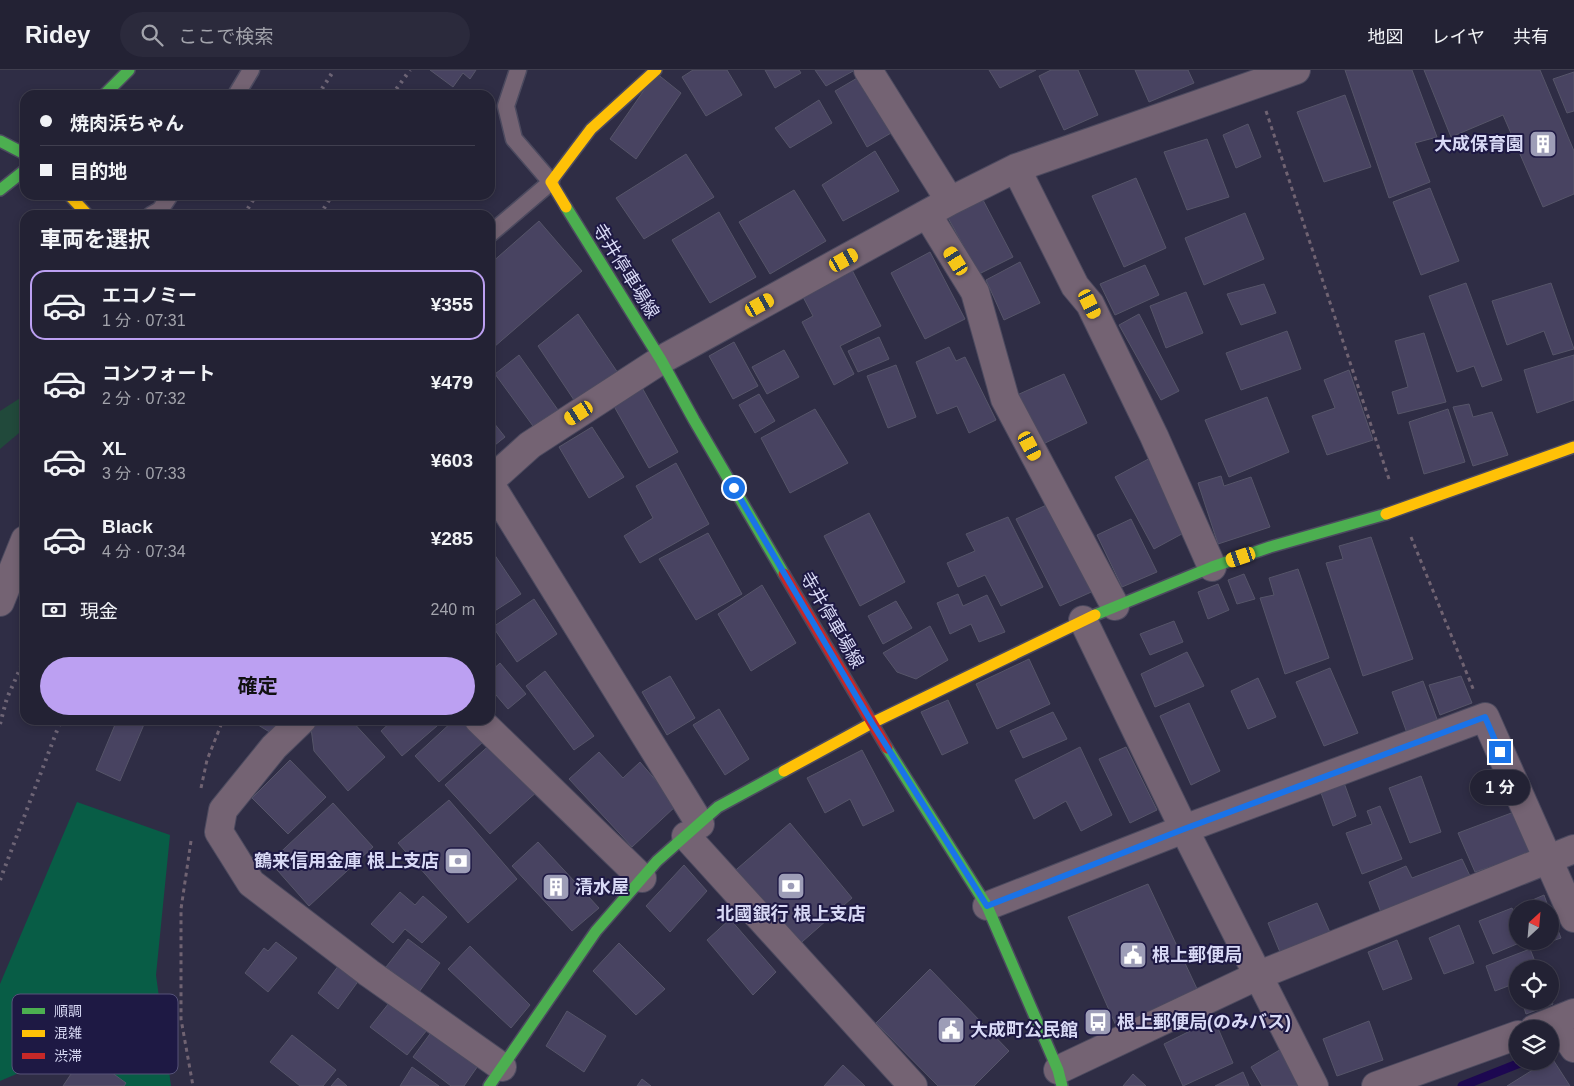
<!DOCTYPE html>
<html lang="ja">
<head>
<meta charset="utf-8">
<style>
	body { margin:0; font-family:Helvetica,"Noto Sans JP",sans-serif; background:#2b2a3c; color:#f1f3f6; height:100vh; display:flex; flex-direction:column; font-size:19px; white-space:nowrap }
	* { box-sizing:border-box; margin:0 }
	p { font-size:16px; color:#a3a4ac }
	.icon { flex:none; width:28px; height:28px; fill:none; stroke:currentColor; stroke-width:2; stroke-linecap:round; stroke-linejoin:round }
	.map { position:relative; flex:1; overflow:hidden }
	.details { position:absolute; left:20px; top:140px; width:475px; height:515px; display:flex; flex-direction:column; background:#232234; border-radius:15px; box-shadow:0 2px 8px #0003,0 0 0 1px #403f4f }
	.details>* { flex:none }
	.guide { position:absolute; left:20px; top:20px; width:475px; height:110px; border-radius:15px; box-shadow:0 2px 8px #0003,0 0 0 1px #403f4f; display:grid; align-content:center; height:110px; padding:0 20px; background:#232234 }
	.needle { width:32px; rotate:26deg }
	.buttons { position:absolute; left:1509px; top:830px; display:grid; gap:10px }
	.buttons a { display:grid; place-items:center; width:50px; height:50px; border-radius:50%; background:#232234; box-shadow:0 2px 8px #0003,0 0 0 1px #403f4f; font-size:25px }
	.end { position:absolute; width:22px; height:22px; margin:-11px; border:6px solid #1a73e8; background:#fff; box-shadow:0 0 0 2px #fff }
	.from { border-radius:50% }
	.bubble { position:absolute; height:35px; border-radius:18px; background:#232234; box-shadow:0 2px 8px #0003,0 0 0 1px #403f4f; font-size:16px; font-weight:700; line-height:35px; text-align:center }
	.car { position:absolute; width:15px; height:30px; margin:-15px -8px; border-radius:6px; box-shadow:0 0 4px 1px #0007; background:linear-gradient(#f5c518 24%,#345 0 40%,#f5c518 0 76%,#345 0 86%,#f5c518 0) }
	.guide b { display:flex; align-items:center; gap:18px; height:48px; font-size:19px }
	.guide b+b { border-top:1px solid #403f4f }
	.guide i { width:12px; height:12px; background:#f1f3f6 }
	ul { padding:0; list-style:none }
	li { display:flex; align-items:center; gap:15px; height:70px; margin:0 10px 8px; padding:0 10px; border:2px solid transparent; border-radius:15px }
	li div { flex:1 }
	li b { display:block; font-size:19px }
	li em { font-style:normal; font-weight:700 }
	li.active { border-color:#bca0f2 }
	li>.icon { width:45px; height:45px; stroke-width:1.5 }
	h2 { padding:0 20px; font-size:22px; line-height:60px }
	.pay { display:flex; align-items:center; gap:12px; height:55px; padding:0 20px; font-size:19px }
	.pay p { margin-inline-start:auto }
	.cta { display:flex; gap:10px; margin-top:auto; padding:10px 20px }
	.cta a { flex:1; height:58px; border-radius:30px; background:#bca0f2; color:#111; font-size:20px; font-weight:700; line-height:58px; text-align:center }
	header { display:flex; align-items:center; gap:30px; box-sizing:border-box; height:70px; padding:0 25px; background:#232234; border-bottom:1px solid #403f4f }
	header strong { font-size:24px }
	nav { display:flex; gap:28px; margin-inline-start:auto; font-size:18px }
	.search { width:350px; height:45px; background:#2b2a3c; display:flex; align-items:center; gap:12px; box-sizing:border-box; padding:0 18px; border-radius:28px; color:#a3a4ac; font-size:19px }
	.map>svg:first-child { display:block }
	.green { fill:#21493b }
	.forest { fill:#085d46 }
	.lines { fill:none; stroke-linecap:round; stroke-linejoin:round }
	.stream { stroke:#1d0851; stroke-width:9 }
	.building { fill:#484361; stroke:#565569 }
	.lane-casing { stroke:#4c4a5f; stroke-width:19 }
	.street-casing { stroke:#4c4a5f; stroke-width:30 }
	.fast-casing { stroke:#4c4a5f; stroke-width:14 }
	.slow-casing { stroke:#4c4a5f; stroke-width:14 }
	.jam-casing { stroke:#4c4a5f; stroke-width:14 }
	.path { stroke:#706372; stroke-width:3; stroke-dasharray:4 4; stroke-linecap:butt }
	.lane { stroke:#746373; stroke-width:16 }
	.street { stroke:#746373; stroke-width:28 }
	.fast { stroke:#4caf50; stroke-width:11 }
	.slow { stroke:#ffc107; stroke-width:11 }
	.jam { stroke:#c62828; stroke-width:11 }
	.rail { stroke:#6d6475; stroke-width:4; stroke-dasharray:2.5 5; stroke-linecap:butt }
	.route { stroke:#1a73e8; stroke-width:6 }
	.labels { text-anchor:middle; stroke-width:4; stroke-linejoin:round; paint-order:stroke }
	.poi-label { font-size:18px; font-weight:bold; fill:#d8d9f5; stroke:#1e1944; text-anchor:start }
	.street-label { font-size:18px; fill:#d8d9f5; stroke:#1e1944 }
	.key { fill:#1e1944; stroke:#565379; stroke-width:1 }
	.key-label { font-size:14px; fill:#d8d9f5 }
</style>
</head>
<body>
<header>
<strong>Ridey</strong>
<div class="search"><svg class="icon" aria-label="search" viewBox="0 0 24 24"><circle cx="10" cy="10" r="6"/><path d="M15 15l6 6"/></svg>ここで検索</div>
<nav><a>地図</a><a>レイヤ</a><a>共有</a></nav>
</header>
<div class="map">
<svg width="1574" height="1016" viewBox="0 0 1574 1016">
	<rect width="100%" height="100%" fill="#2f2d45"/>
	<!-- green -->
	<path class="green" d="M 25,325 L 25,358 L 0,379 L 0,341 Z"/>
	<!-- forest -->
	<path class="forest" d="M 77,732 L 170,765 L 156,905 L 171,1016 L 125,1016 L 87,974 L 0,1011 L 0,914 Z"/>
	<g class="lines">
		<!-- stream -->
		<path class="stream" d="M 1550,982 L 1561,977
			M 1462,1016 L 1525,991"/>
	</g>
	<!-- building -->
	<path class="building" d="M 430,0 L 476,0 L 470,9 L 463,3 L 453,17 Z
		M 693,0 L 727,0 L 742,25 L 706,46 L 682,7 Z
		M 765,0 L 799,0 L 801,3 L 775,18 Z
		M 815,0 L 855,0 L 826,16 Z
		M 989,0 L 1036,0 L 1000,18 Z
		M 1051,0 L 1078,0 L 1098,45 L 1064,60 L 1039,6 Z
		M 1135,0 L 1188,0 L 1194,13 L 1149,32 Z
		M 1345,0 L 1412,0 L 1437,67 L 1415,73 L 1430,112 L 1389,128 Z
		M 1424,0 L 1540,0 L 1574,81 L 1574,124 L 1543,137 L 1503,45 L 1451,67 Z
		M 1574,2 L 1574,41 L 1567,43 L 1553,9 Z
		M 656,3 L 681,23 L 636,89 L 610,69 Z
		M 859,7 L 891,63 L 867,77 L 835,21 Z
		M 1345,25 L 1371,97 L 1324,112 L 1297,42 Z
		M 819,30 L 832,53 L 790,78 L 775,58 Z
		M 1248,54 L 1261,87 L 1236,98 L 1223,65 Z
		M 1207,69 L 1229,127 L 1187,140 L 1164,82 Z
		M 875,81 L 899,121 L 843,151 L 822,115 Z
		M 686,84 L 714,127 L 644,169 L 616,128 Z
		M 1136,108 L 1166,178 L 1124,197 L 1092,126 Z
		M 1430,118 L 1459,191 L 1421,205 L 1393,132 Z
		M 794,120 L 826,171 L 770,204 L 739,152 Z
		M 983,130 L 1013,187 L 979,204 L 947,146 Z
		M 719,142 L 756,207 L 710,233 L 672,170 Z
		M 1245,143 L 1264,189 L 1204,215 L 1185,168 Z
		M 539,151 L 582,201 L 494,277 L 490,272 L 490,194 Z
		M 930,182 L 965,249 L 925,269 L 891,203 Z
		M 1020,192 L 1040,233 L 1004,250 L 986,210 Z
		M 1145,195 L 1159,225 L 1115,245 L 1100,214 Z
		M 852,200 L 881,256 L 840,276 L 854,304 L 834,315 L 802,252 L 813,246 L 802,225 Z
		M 1466,213 L 1502,310 L 1482,317 L 1474,296 L 1457,302 L 1429,226 Z
		M 1551,213 L 1574,279 L 1553,285 L 1544,261 L 1507,275 L 1492,231 Z
		M 1264,214 L 1276,243 L 1241,255 L 1227,224 Z
		M 1186,222 L 1203,263 L 1166,278 L 1150,236 Z
		M 578,244 L 618,303 L 574,330 L 538,276 Z
		M 1139,244 L 1179,321 L 1161,330 L 1119,255 Z
		M 1287,261 L 1301,299 L 1241,320 L 1226,283 Z
		M 1424,263 L 1446,332 L 1398,344 L 1392,322 L 1408,317 L 1395,271 Z
		M 879,267 L 889,289 L 858,302 L 848,281 Z
		M 734,272 L 758,316 L 733,329 L 709,286 Z
		M 949,277 L 956,291 L 965,287 L 996,350 L 969,363 L 957,336 L 937,344 L 916,292 Z
		M 784,280 L 799,307 L 767,324 L 752,297 Z
		M 519,285 L 558,340 L 533,356 L 495,304 Z
		M 1574,285 L 1574,330 L 1537,343 L 1524,300 Z
		M 896,295 L 916,347 L 888,358 L 867,306 Z
		M 1349,300 L 1373,370 L 1327,385 L 1312,346 L 1335,338 L 1324,310 Z
		M 1064,304 L 1087,353 L 1041,375 L 1017,325 Z
		M 640,314 L 678,382 L 649,398 L 611,331 Z
		M 759,324 L 775,351 L 755,363 L 739,335 Z
		M 1267,327 L 1289,382 L 1229,407 L 1205,350 Z
		M 1469,334 L 1473,347 L 1492,342 L 1508,385 L 1473,396 L 1453,337 Z
		M 815,339 L 848,393 L 790,423 L 761,368 Z
		M 1448,339 L 1465,392 L 1424,404 L 1409,352 Z
		M 490,348 L 505,367 L 490,379 Z
		M 592,357 L 624,407 L 589,428 L 559,377 Z
		M 1154,386 L 1191,459 L 1154,479 L 1115,407 Z
		M 676,393 L 709,454 L 640,493 L 624,466 L 653,448 L 636,416 Z
		M 1221,406 L 1224,416 L 1251,407 L 1270,457 L 1218,474 L 1198,413 Z
		M 1053,432 L 1098,519 L 1060,536 L 1016,449 Z
		M 869,443 L 905,512 L 860,536 L 824,466 Z
		M 1008,447 L 1043,517 L 1001,536 L 985,505 L 958,517 L 947,493 L 975,481 L 966,464 Z
		M 1131,449 L 1157,502 L 1122,517 L 1097,465 Z
		M 708,463 L 742,524 L 696,550 L 659,489 Z
		M 1371,467 L 1413,589 L 1363,606 L 1326,493 L 1343,489 L 1339,476 Z
		M 490,478 L 521,524 L 490,544 Z
		M 1298,499 L 1329,588 L 1285,604 L 1260,528 L 1274,525 L 1269,508 Z
		M 1244,504 L 1255,529 L 1237,534 L 1228,510 Z
		M 1218,514 L 1229,540 L 1208,549 L 1198,522 Z
		M 762,515 L 796,573 L 751,601 L 718,544 Z
		M 958,524 L 963,536 L 987,525 L 1005,562 L 979,572 L 971,554 L 950,564 L 937,533 Z
		M 534,529 L 557,564 L 517,592 L 493,557 Z
		M 896,531 L 912,558 L 883,574 L 868,546 Z
		M 1174,551 L 1183,572 L 1150,585 L 1140,564 Z
		M 930,556 L 948,590 L 916,609 L 897,602 L 883,583 Z
		M 1187,582 L 1204,616 L 1155,637 L 1141,604 Z
		M 1029,589 L 1050,634 L 997,659 L 976,614 Z
		M 500,593 L 526,624 L 508,639 L 490,618 L 490,602 Z
		M 1330,598 L 1358,663 L 1324,676 L 1296,612 Z
		M 545,601 L 594,666 L 574,680 L 526,616 Z
		M 670,606 L 695,648 L 667,665 L 642,622 Z
		M 1461,606 L 1472,633 L 1440,645 L 1429,615 Z
		M 1258,608 L 1276,647 L 1248,659 L 1231,621 Z
		M 1423,611 L 1438,652 L 1407,663 L 1392,622 Z
		M 948,630 L 968,673 L 942,685 L 921,642 Z
		M 1189,633 L 1220,701 L 1191,715 L 1160,646 Z
		M 719,639 L 749,689 L 725,705 L 693,655 Z
		M 1053,642 L 1067,669 L 1023,688 L 1010,661 Z
		M 117,650 L 139,650 L 145,652 L 120,711 L 96,700 Z
		M 250,650 L 285,650 L 276,666 Z
		M 320,650 L 351,650 L 385,687 L 348,721 L 314,681 L 311,658 Z
		M 393,650 L 444,650 L 402,686 L 381,661 Z
		M 454,650 L 466,650 L 484,671 L 439,712 L 415,686 Z
		M 493,672 L 539,720 L 490,764 L 445,715 Z
		M 1080,677 L 1112,745 L 1081,761 L 1066,731 L 1034,749 L 1015,710 Z
		M 1126,677 L 1157,740 L 1130,753 L 1099,689 Z
		M 862,680 L 894,741 L 863,756 L 850,729 L 825,743 L 807,708 Z
		M 599,682 L 623,708 L 640,692 L 677,735 L 632,777 L 569,709 Z
		M 290,690 L 326,727 L 288,764 L 252,728 Z
		M 1421,706 L 1441,762 L 1410,773 L 1389,718 Z
		M 1343,710 L 1356,746 L 1333,756 L 1320,720 Z
		M 449,730 L 517,809 L 468,853 L 398,773 Z
		M 333,733 L 373,777 L 309,836 L 270,792 Z
		M 1380,736 L 1402,789 L 1362,804 L 1346,763 L 1372,754 L 1367,741 Z
		M 1522,739 L 1538,781 L 1475,802 L 1458,763 Z
		M 790,753 L 852,828 L 794,879 L 730,805 Z
		M 538,772 L 599,838 L 572,861 L 512,796 Z
		M 1462,789 L 1471,808 L 1382,845 L 1369,812 L 1406,796 L 1412,808 Z
		M 684,795 L 707,821 L 670,862 L 646,836 Z
		M 1148,814 L 1198,921 L 1117,958 L 1068,847 Z
		M 400,822 L 415,835 L 423,826 L 447,847 L 422,873 L 405,859 L 393,873 L 371,854 Z
		M 1544,825 L 1549,839 L 1522,839 L 1521,835 Z
		M 1317,833 L 1332,867 L 1282,887 L 1268,853 Z
		M 1512,838 L 1518,851 L 1518,871 L 1524,871 L 1493,884 L 1479,851 Z
		M 1550,840 L 1561,868 L 1537,876 L 1535,871 L 1550,871 Z
		M 730,849 L 776,902 L 753,925 L 707,870 Z
		M 1459,855 L 1474,893 L 1444,904 L 1429,868 Z
		M 408,869 L 440,893 L 419,922 L 386,897 Z
		M 1397,870 L 1412,909 L 1383,920 L 1368,882 Z
		M 276,872 L 297,888 L 268,922 L 245,903 L 264,878 L 268,881 Z
		M 619,873 L 665,919 L 636,945 L 593,901 Z
		M 470,876 L 530,935 L 511,958 L 448,899 Z
		M 1530,879 L 1538,899 L 1518,899 L 1518,918 L 1516,913 L 1495,921 L 1486,896 Z
		M 342,891 L 362,906 L 338,939 L 318,923 Z
		M 930,899 L 1009,981 L 974,1016 L 938,1016 L 876,953 Z
		M 393,928 L 431,955 L 407,985 L 370,957 Z
		M 1550,928 L 1553,934 L 1526,944 L 1522,931 L 1550,931 Z
		M 567,941 L 606,966 L 584,1002 L 546,976 Z
		M 1214,949 L 1233,993 L 1183,1016 L 1164,974 Z
		M 1369,951 L 1383,990 L 1337,1006 L 1323,969 Z
		M 435,957 L 482,990 L 464,1016 L 451,1016 L 413,987 Z
		M 292,965 L 336,1000 L 323,1016 L 300,1016 L 270,992 Z
		M 1288,975 L 1309,1016 L 1262,1016 L 1251,997 Z
		M 85,983 L 126,1013 L 124,1016 L 63,1016 Z
		M 1552,988 L 1570,1016 L 1507,1016 L 1547,991 L 1550,991 Z
		M 843,995 L 865,1016 L 824,1016 Z
		M 412,997 L 439,1016 L 400,1016 Z
		M 1243,1002 L 1249,1016 L 1215,1016 Z
		M 1133,1004 L 1146,1016 L 1123,1016 Z
		M 338,1008 L 347,1016 L 331,1016 Z
		M 642,1009 L 651,1016 L 637,1016 Z"/>
	<g class="lines">
		<defs>
			<path id="lane" d="M 236,25 L 251,0
				M 151,145 L 160,140 L 170,125
				M 490,164 L 551,112 L 514,69 L 506,36 L 518,0"/>
			<path id="street" d="M 868,0 L 950,131
				M 1016,98 L 1075,216 L 1090,234 L 1154,366 L 1212,497
				M 927,144 L 975,222 L 1005,329 L 1115,536
				M 490,411 L 530,375 L 661,290 L 950,131 L 1016,98 L 1296,0
				M 490,414 L 700,754
				M 0,532 L 25,470
				M 1083,550 L 1184,759 L 1314,1016
				M 302,650 L 274,677 L 223,740 L 219,762 L 251,813 L 369,903 L 502,997
				M 479,650 L 642,808
				M 686,766 L 913,1016
				M 987,836 L 1184,759 L 1485,647 L 1574,848
				M 1556,951 L 1574,978
				M 1534,959 L 1574,943
				M 1058,1000 L 1259,905 L 1574,779
				M 1376,1016 L 1518,965"/>
			<path id="fast" d="M 104,25 L 129,0
				M 0,71 L 25,84
				M 0,120 L 25,100
				M 566,137 L 661,290 L 694,350 L 784,504
				M 1095,545 L 1212,497 L 1270,477 L 1386,444
				M 887,678 L 987,836 L 1058,1000 L 1062,1016
				M 489,1016 L 596,861 L 657,791 L 718,737 L 784,701"/>
			<path id="slow" d="M 69,125 L 88,145
				M 566,137 L 551,112 L 591,59 L 656,0
				M 1386,444 L 1574,377
				M 784,701 L 872,653 L 1095,545"/>
			<path id="jam" d="M 784,504 L 887,678"/>
		</defs>
		<!-- lane casing -->
		<use href="#lane" class="lane-casing"/>
		<!-- street casing -->
		<use href="#street" class="street-casing"/>
		<!-- fast casing -->
		<use href="#fast" class="fast-casing"/>
		<!-- slow casing -->
		<use href="#slow" class="slow-casing"/>
		<!-- jam casing -->
		<use href="#jam" class="jam-casing"/>
		<!-- path -->
		<path class="path" d="M 1266,41 L 1390,412
			M 1411,467 L 1474,621
			M 201,718 L 207,690 L 223,650
			M 191,771 L 181,839 L 181,949 L 193,1016"/>
		<!-- lane -->
		<use href="#lane" class="lane"/>
		<!-- street -->
		<use href="#street" class="street"/>
		<!-- fast -->
		<use href="#fast" class="fast"/>
		<!-- slow -->
		<use href="#slow" class="slow"/>
		<!-- jam -->
		<use href="#jam" class="jam"/>
		<!-- rail -->
		<path class="rail" d="M 318,25 L 334,0
			M 392,25 L 410,0
			M 244,145 L 256,125
			M 320,145 L 332,125
			M 0,654 L 7,628 L 25,588
			M 0,810 L 61,650"/>
	</g>
	<g class="lines">
		<!-- route -->
		<path class="route" d="M 734,418 L 872,653 L 987,836 L 1184,759 L 1485,647 L 1500,682"/>
	</g>
	<!-- icons -->
	<defs>
		<symbol id="building-square" viewBox="-11 -11 22 22"><rect x="-9" y="-9" width="18" height="18" rx="4" fill="#9d9db7" stroke="#1e1944"/><path d="M-4-6H4V6H1V3H-1V6H-4ZM-2.5-4.3h1.7v1.8h-1.7ZM.8-4.3h1.7v1.8H.8ZM-2.5-1h1.7V.8h-1.7ZM.8-1h1.7V.8H.8Z" fill="#fff"/></symbol>
		<symbol id="bank-square" viewBox="-11 -11 22 22"><rect x="-9" y="-9" width="18" height="18" rx="4" fill="#9d9db7" stroke="#1e1944"/><path d="M-6-4H6V4H-6ZM0-2.3a2.3 2.3 0 1 0 0 4.6a2.3 2.3 0 1 0 0-4.6Z" fill="#fff"/></symbol>
		<symbol id="civic-square" viewBox="-11 -11 22 22"><rect x="-9" y="-9" width="18" height="18" rx="4" fill="#9d9db7" stroke="#1e1944"/><path d="M-.6-6.5H3V-4.5H.6V-3L4-1V1h2V6H-6V1h2V-1L-.6-3ZM-1.2 2.5V6h2.4V2.5Z" fill="#fff"/></symbol>
		<symbol id="bus-square" viewBox="-11 -11 22 22"><rect x="-9" y="-9" width="18" height="18" rx="4" fill="#9d9db7" stroke="#1e1944"/><path d="M-5-6H5V4H4V6H2V4H-2V6H-4V4H-5ZM-3.5-4V0h7V-4ZM-3.5 1.2v1.5H-2V1.2ZM2 1.2v1.5H3.5V1.2Z" fill="#fff"/></symbol>
	</defs>
	<g fill-rule="evenodd">
		<use href="#building-square" x="1527" y="58" width="32" height="32"/>
		<use href="#bank-square" x="442" y="775" width="32" height="32"/>
		<use href="#bank-square" x="775" y="800" width="32" height="32"/>
		<use href="#building-square" x="540" y="801" width="32" height="32"/>
		<use href="#civic-square" x="1117" y="869" width="32" height="32"/>
		<use href="#bus-square" x="1082" y="936" width="32" height="32"/>
		<use href="#civic-square" x="935" y="944" width="32" height="32"/>
	</g>
	<g class="labels">
		<!-- poi labels -->
		<g class="poi-label">
			<text x="1524" y="80" text-anchor="end">大成保育園</text>
			<text x="439" y="797" text-anchor="end">鶴来信用金庫 根上支店</text>
			<text x="575" y="823">清水屋</text>
			<text x="791" y="850" text-anchor="middle">北國銀行 根上支店</text>
			<text x="1152" y="891">根上郵便局</text>
			<text x="1117" y="958">根上郵便局(のみバス)</text>
			<text x="970" y="966">大成町公民館</text>
		</g>
		<!-- street labels -->
		<g class="street-label">
			<text transform="translate(626 201) rotate(58)" y="6">寺井停車場線</text>
			<text transform="translate(832 550) rotate(60)" y="6">寺井停車場線</text>
		</g>
	</g>
	<!-- legend -->
	<rect x="12" y="924" width="166" height="80" rx="8" class="key"/>
	<rect x="22" y="938" width="23" height="6" fill="#4caf50"/>
	<rect x="22" y="960" width="23" height="7" fill="#ffc107"/>
	<rect x="22" y="983" width="23" height="6" fill="#c62828"/>
	<g class="key-label">
		<text x="54" y="946">順調</text>
		<text x="54" y="968">混雑</text>
		<text x="54" y="991">渋滞</text>
	</g>
</svg>
<div class="buttons">
<a><svg class="needle" viewBox="-14 -14 28 28"><path d="M0-13l5 13h-10z" fill="#e53935"/><path d="M0 13l5-13h-10z" fill="#a3a4ac"/></svg></a>
<a><svg class="icon" aria-label="locate" viewBox="0 0 24 24"><circle cx="12" cy="12" r="6"/><path d="M12 2v4M12 18v4M2 12h4M18 12h4"/></svg></a>
<a><svg class="icon" aria-label="layers" viewBox="0 0 24 24"><path d="M12 4l9 5-9 5-9-5zM3 14l9 5 9-5"/></svg></a>
</div>
<i class="end from" style="left:734px;top:418px"></i>
<i class="end" style="left:1500px;top:682px"></i>
<div class="bubble" style="left:1470px;top:700px;width:60px">1 分</div>
<i class="car" style="left:844px;top:190px;rotate:61deg"></i>
<i class="car" style="left:956px;top:191px;rotate:328deg"></i>
<i class="car" style="left:1090px;top:234px;rotate:154deg"></i>
<i class="car" style="left:760px;top:235px;rotate:61deg"></i>
<i class="car" style="left:579px;top:343px;rotate:237deg"></i>
<i class="car" style="left:1030px;top:376px;rotate:152deg"></i>
<i class="car" style="left:1241px;top:487px;rotate:251deg"></i>
<div class="guide">
<b><i class="from"></i>焼肉浜ちゃん</b>
<b><i></i>目的地</b>
</div>
<section class="details">
<h2>車両を選択</h2>
<ul>
<li class="active"><svg class="icon" aria-label="car" viewBox="0 0 24 24"><path d="M5 17H2v-5l4-1 3-4h7l3 4 3 1v5h-3M9 17h6M6 11h13"/><circle cx="7" cy="17" r="2"/><circle cx="17" cy="17" r="2"/></svg><div><b>エコノミー</b><p>1 分 · 07:31</p></div><em>¥355</em></li>
<li><svg class="icon" aria-label="car" viewBox="0 0 24 24"><path d="M5 17H2v-5l4-1 3-4h7l3 4 3 1v5h-3M9 17h6M6 11h13"/><circle cx="7" cy="17" r="2"/><circle cx="17" cy="17" r="2"/></svg><div><b>コンフォート</b><p>2 分 · 07:32</p></div><em>¥479</em></li>
<li><svg class="icon" aria-label="car" viewBox="0 0 24 24"><path d="M5 17H2v-5l4-1 3-4h7l3 4 3 1v5h-3M9 17h6M6 11h13"/><circle cx="7" cy="17" r="2"/><circle cx="17" cy="17" r="2"/></svg><div><b>XL</b><p>3 分 · 07:33</p></div><em>¥603</em></li>
<li><svg class="icon" aria-label="car" viewBox="0 0 24 24"><path d="M5 17H2v-5l4-1 3-4h7l3 4 3 1v5h-3M9 17h6M6 11h13"/><circle cx="7" cy="17" r="2"/><circle cx="17" cy="17" r="2"/></svg><div><b>Black</b><p>4 分 · 07:34</p></div><em>¥285</em></li>
</ul>
<div class="pay"><svg class="icon" aria-label="cash" viewBox="0 0 24 24"><path d="M3 7h18v10H3z"/><circle cx="12" cy="12" r="2"/></svg>現金<p>240 m</p></div>
<div class="cta"><a>確定</a></div>
</section>
</div>
</body>
</html>
